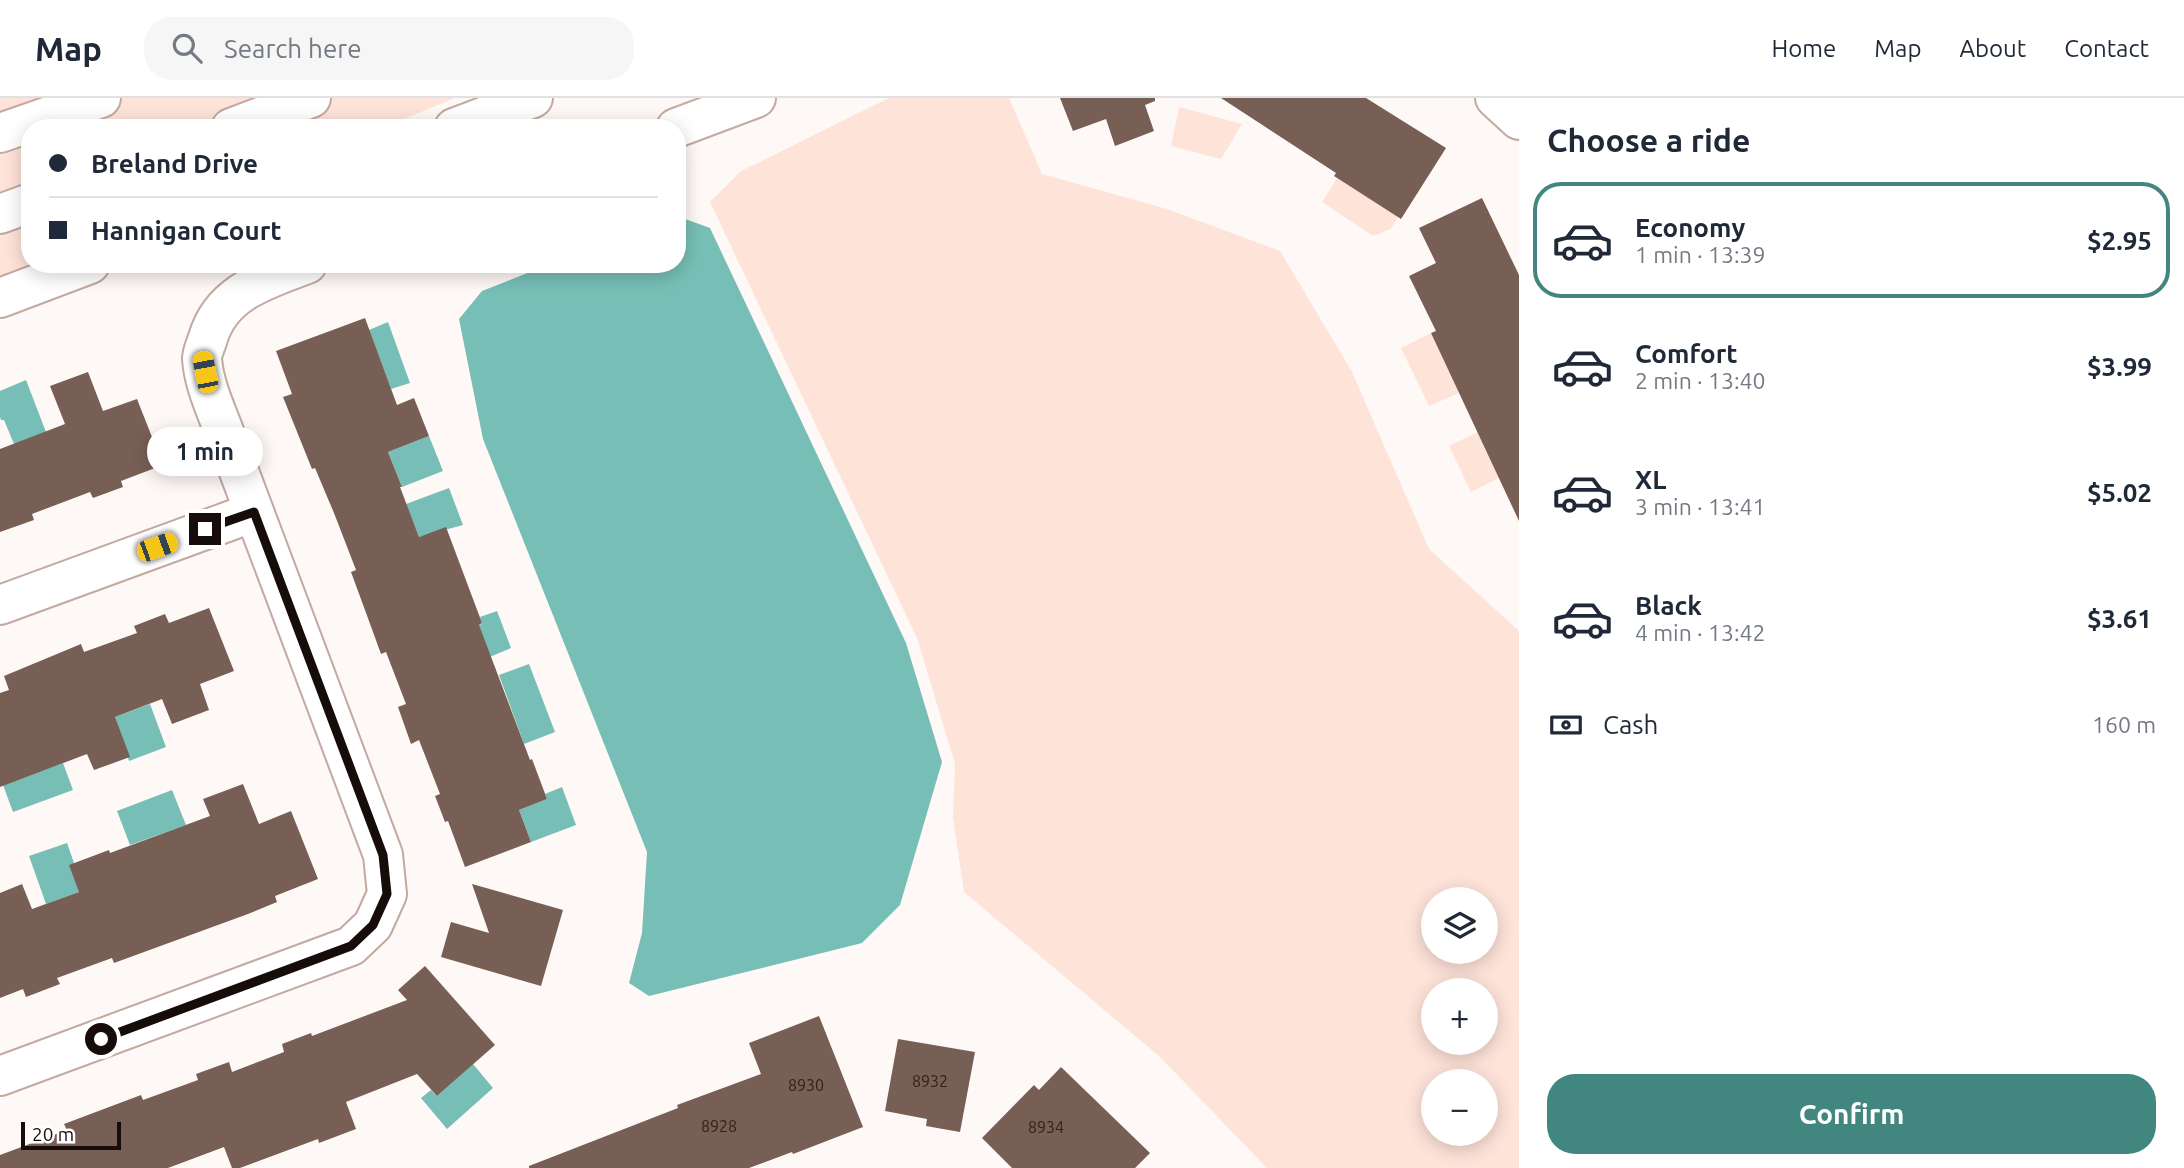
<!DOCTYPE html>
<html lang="en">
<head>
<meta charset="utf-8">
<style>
	body { margin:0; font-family:Ubuntu,sans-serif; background:#f6f6f7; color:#1f2937; height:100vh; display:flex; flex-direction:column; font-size:26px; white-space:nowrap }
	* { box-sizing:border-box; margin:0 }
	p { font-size:23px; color:#747a83 }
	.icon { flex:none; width:38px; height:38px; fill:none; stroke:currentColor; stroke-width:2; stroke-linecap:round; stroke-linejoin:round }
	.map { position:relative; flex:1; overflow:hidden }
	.panel { display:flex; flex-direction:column; background:#fff; width:665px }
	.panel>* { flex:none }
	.guide { position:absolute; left:21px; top:21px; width:665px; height:154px; border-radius:28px; box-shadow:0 4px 18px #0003; display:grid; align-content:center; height:154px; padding:0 28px; background:#fff }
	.tools { position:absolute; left:1421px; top:789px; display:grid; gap:14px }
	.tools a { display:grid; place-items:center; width:77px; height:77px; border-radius:50%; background:#fff; box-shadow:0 4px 18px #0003; font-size:35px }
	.scale { position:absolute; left:21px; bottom:18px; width:100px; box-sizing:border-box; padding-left:7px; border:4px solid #160d0a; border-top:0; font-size:19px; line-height:24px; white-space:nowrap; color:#160d0a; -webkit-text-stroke:5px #fff; paint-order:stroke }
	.end { position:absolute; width:32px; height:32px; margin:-16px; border:9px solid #160d0a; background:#fff; box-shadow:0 0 0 4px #fff }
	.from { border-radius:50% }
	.bubble { position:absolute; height:49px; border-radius:24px; background:#fff; box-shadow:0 4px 18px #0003; font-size:23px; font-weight:700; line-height:49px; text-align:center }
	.car { position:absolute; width:21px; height:42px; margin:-21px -10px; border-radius:9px; box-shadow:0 0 5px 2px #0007; background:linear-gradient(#f5c518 24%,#345 0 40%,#f5c518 0 76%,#345 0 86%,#f5c518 0) }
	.guide b { display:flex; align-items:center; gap:24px; height:66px; font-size:26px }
	.guide b+b { border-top:2px solid #e0e1e3 }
	.guide i { width:18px; height:18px; background:#1f2937 }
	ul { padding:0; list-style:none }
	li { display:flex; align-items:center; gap:21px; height:116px; margin:0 14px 10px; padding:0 14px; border:4px solid transparent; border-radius:28px }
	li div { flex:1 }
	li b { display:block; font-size:26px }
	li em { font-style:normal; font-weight:700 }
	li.active { border-color:#41877f }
	li>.icon { width:63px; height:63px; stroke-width:1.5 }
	h2 { padding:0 28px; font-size:32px; line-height:84px }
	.pay { display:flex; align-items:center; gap:18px; height:77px; padding:0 28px; font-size:26px }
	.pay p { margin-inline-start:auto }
	.button { display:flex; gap:14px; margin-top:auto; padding:14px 28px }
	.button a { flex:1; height:80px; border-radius:28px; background:#41877f; color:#fff; font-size:28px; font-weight:700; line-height:80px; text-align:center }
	header { display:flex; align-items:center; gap:42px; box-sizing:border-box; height:98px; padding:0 35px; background:#fff; border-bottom:2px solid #e0e1e3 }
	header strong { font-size:33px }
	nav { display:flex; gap:38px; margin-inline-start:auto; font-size:24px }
	.search { width:490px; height:63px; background:#f6f6f7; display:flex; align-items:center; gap:18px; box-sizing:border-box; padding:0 24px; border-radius:28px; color:#747a83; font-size:26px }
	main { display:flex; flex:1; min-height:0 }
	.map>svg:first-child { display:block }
	.green { fill:#fee3d9; fill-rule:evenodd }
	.water { fill:#77bfb6 }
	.building { fill:#775f56 }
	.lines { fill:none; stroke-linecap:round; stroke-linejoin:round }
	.minor-casing { stroke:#c3a99f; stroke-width:42 }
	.minor { stroke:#fff; stroke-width:38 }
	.route { stroke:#160d0a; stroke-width:9 }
	.labels { text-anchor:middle; stroke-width:5; stroke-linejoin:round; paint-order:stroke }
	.number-label { font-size:16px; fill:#2e221d }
</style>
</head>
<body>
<header>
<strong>Map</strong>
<div class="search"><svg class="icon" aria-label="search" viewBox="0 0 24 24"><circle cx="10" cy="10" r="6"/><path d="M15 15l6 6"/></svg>Search here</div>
<nav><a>Home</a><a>Map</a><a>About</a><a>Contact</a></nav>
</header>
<main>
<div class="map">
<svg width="1519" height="1070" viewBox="0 0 1519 1070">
	<rect width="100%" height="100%" fill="#fef8f6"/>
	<!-- green -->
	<path class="green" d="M 0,0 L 455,0 L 382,30 L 30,30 L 30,166 L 39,166 L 0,181 Z
		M 889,0 L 1009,0 L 1042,76 L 1167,111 L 1280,153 L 1352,274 L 1429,451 L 1519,533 L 1519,1070 L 1267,1070 L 1159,958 L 964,794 L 953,719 L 955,666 L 917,540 L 710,104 L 741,73 ZM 1433,802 L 1486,802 L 1486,854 L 1433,854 ZM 1486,892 L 1486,945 L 1433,945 L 1433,892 ZM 1433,984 L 1486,984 L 1486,1036 L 1433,1036 Z
		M 1179,9 L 1242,26 L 1221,61 L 1171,48 Z
		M 1337,80 L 1398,119 L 1391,131 L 1373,138 L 1322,104 Z
		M 1431,235 L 1459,295 L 1429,308 L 1401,250 Z
		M 1478,334 L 1499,380 L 1471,394 L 1449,348 Z"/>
	<!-- water -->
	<path class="water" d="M 677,118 L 710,130 L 906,545 L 942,664 L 900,807 L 862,845 L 649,898 L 629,885 L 642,835 L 647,754 L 483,341 L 459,221 L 482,193 L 550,166 L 677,166 Z
		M 388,224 L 410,285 L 391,291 L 369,232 Z
		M 26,282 L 46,334 L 14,346 L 4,322 L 1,322 L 0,319 L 0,293 Z
		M 429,338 L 443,373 L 402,389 L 388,354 Z
		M 449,390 L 463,427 L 419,439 L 406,406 Z
		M 497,513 L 511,550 L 468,568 L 455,536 L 482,526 L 480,519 Z
		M 529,566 L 555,634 L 524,646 L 499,577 Z
		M 150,606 L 166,649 L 129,663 L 115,619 Z
		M 63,665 L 73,692 L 13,714 L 3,687 Z
		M 562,689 L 576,727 L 531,744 L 519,712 L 547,701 L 545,696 Z
		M 172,692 L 186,727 L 130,747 L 117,713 Z
		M 67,745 L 74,765 L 79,794 L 46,806 L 29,758 Z
		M 473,966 L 493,990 L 447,1031 L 421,1000 L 431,992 L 437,998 Z"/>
	<!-- building -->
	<path class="building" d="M 1060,0 L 1155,0 L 1155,3 L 1145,7 L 1154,33 L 1115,48 L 1106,21 L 1073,33 Z
		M 1221,0 L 1366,0 L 1446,50 L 1401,121 L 1334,78 L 1336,75 Z
		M 1482,100 L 1519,177 L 1519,423 L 1431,235 L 1436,233 L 1409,178 L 1436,165 L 1419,130 Z
		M 365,220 L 397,307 L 414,300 L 429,338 L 388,354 L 402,389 L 400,389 L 419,439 L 446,429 L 482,525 L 479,527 L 530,662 L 532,661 L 547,701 L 519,712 L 531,744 L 465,769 L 448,723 L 445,724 L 435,698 L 440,696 L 419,642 L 411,646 L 398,609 L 406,606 L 386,554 L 381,556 L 369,523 L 351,474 L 356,472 L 334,415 L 315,370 L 312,371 L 283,299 L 292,296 L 276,253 Z
		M 88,274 L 103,313 L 137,301 L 163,367 L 121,383 L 123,389 L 93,400 L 90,394 L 32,416 L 34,422 L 0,434 L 0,351 L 65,326 L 50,288 Z
		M 209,510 L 234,573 L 200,586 L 209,612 L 172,626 L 162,601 L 115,619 L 130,659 L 94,672 L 87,656 L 0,689 L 0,595 L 9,592 L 4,578 L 81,546 L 84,554 L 137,535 L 134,528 L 165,516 L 169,525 Z
		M 243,686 L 259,726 L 291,713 L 318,781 L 275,798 L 277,804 L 248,816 L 114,865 L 112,860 L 57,880 L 60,886 L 26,899 L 23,891 L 0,900 L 0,795 L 22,786 L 32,811 L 79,794 L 69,767 L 109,752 L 110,755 L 210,718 L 203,701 Z
		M 472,786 L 563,812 L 541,888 L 441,859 L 451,824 L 489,835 Z
		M 425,868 L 495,947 L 437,998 L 417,976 L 346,1004 L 356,1031 L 319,1045 L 318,1041 L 240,1070 L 232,1070 L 224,1049 L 168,1070 L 0,1070 L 0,1057 L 67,1032 L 64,1026 L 141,997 L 143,1002 L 198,982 L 196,976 L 229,964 L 232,974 L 284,954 L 282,946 L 311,935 L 312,938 L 407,902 L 398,892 Z
		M 819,918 L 863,1029 L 793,1056 L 792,1054 L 749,1070 L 529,1070 L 529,1068 L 678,1010 L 677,1007 L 761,976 L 749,945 Z
		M 898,941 L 975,954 L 960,1034 L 926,1028 L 927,1021 L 885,1013 Z
		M 1061,969 L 1150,1055 L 1135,1070 L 1012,1070 L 982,1040 L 1034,987 L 1039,992 Z"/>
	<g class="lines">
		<defs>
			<path id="minor" d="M 1495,0 L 1519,22
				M 231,30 L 311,0
				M 454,30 L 533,0
				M 676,30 L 756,0
				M 0,35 L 101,0
				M 0,116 L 30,105
				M 0,200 L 90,166
				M 0,507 L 254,414
				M 0,978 L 351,848 L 373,827 L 387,796 L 383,757 L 226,339 C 217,314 204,288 202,261 C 202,254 206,247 208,240 C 222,193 266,182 307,166"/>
		</defs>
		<!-- minor casing -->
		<use href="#minor" class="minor-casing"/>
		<!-- minor -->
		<use href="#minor" class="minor"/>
	</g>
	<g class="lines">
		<!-- route -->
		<path class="route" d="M 101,941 L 351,848 L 373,827 L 387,796 L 383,757 L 254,414 L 205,431"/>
	</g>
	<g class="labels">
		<!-- number labels -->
		<g class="number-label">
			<text x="930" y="989">8932</text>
			<text x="806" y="993">8930</text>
			<text x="719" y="1034">8928</text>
			<text x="1046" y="1035">8934</text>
		</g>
	</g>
</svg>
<div class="tools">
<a><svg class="icon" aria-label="layers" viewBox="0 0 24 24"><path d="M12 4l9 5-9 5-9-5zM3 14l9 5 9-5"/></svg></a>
<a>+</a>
<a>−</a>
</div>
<div class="scale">20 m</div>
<i class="end from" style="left:101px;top:941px"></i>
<i class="end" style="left:205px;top:431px"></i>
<div class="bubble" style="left:147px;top:329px;width:116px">1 min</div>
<i class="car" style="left:205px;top:274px;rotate:349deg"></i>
<i class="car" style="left:157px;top:449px;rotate:70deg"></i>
<div class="guide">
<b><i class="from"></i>Breland Drive</b>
<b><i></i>Hannigan Court</b>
</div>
</div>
<section class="panel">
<h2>Choose a ride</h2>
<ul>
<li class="active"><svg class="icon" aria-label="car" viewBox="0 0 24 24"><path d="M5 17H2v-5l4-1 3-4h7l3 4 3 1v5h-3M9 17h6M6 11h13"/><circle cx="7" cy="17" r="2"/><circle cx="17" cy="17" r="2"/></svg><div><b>Economy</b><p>1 min · 13:39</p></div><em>$2.95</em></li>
<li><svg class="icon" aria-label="car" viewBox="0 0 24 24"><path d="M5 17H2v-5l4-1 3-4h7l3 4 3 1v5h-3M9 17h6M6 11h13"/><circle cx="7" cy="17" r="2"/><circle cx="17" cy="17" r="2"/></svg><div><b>Comfort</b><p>2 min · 13:40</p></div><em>$3.99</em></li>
<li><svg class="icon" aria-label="car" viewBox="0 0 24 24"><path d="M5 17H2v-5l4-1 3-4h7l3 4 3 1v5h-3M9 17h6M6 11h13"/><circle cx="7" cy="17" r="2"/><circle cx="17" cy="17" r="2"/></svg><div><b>XL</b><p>3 min · 13:41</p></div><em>$5.02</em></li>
<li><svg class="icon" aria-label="car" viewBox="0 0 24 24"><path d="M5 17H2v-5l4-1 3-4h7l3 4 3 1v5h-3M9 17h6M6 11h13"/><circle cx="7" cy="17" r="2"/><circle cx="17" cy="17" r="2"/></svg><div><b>Black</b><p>4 min · 13:42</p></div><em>$3.61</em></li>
</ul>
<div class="pay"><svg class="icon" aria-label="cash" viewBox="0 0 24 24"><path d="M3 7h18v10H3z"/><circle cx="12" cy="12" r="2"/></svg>Cash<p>160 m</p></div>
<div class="button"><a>Confirm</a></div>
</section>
</main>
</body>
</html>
